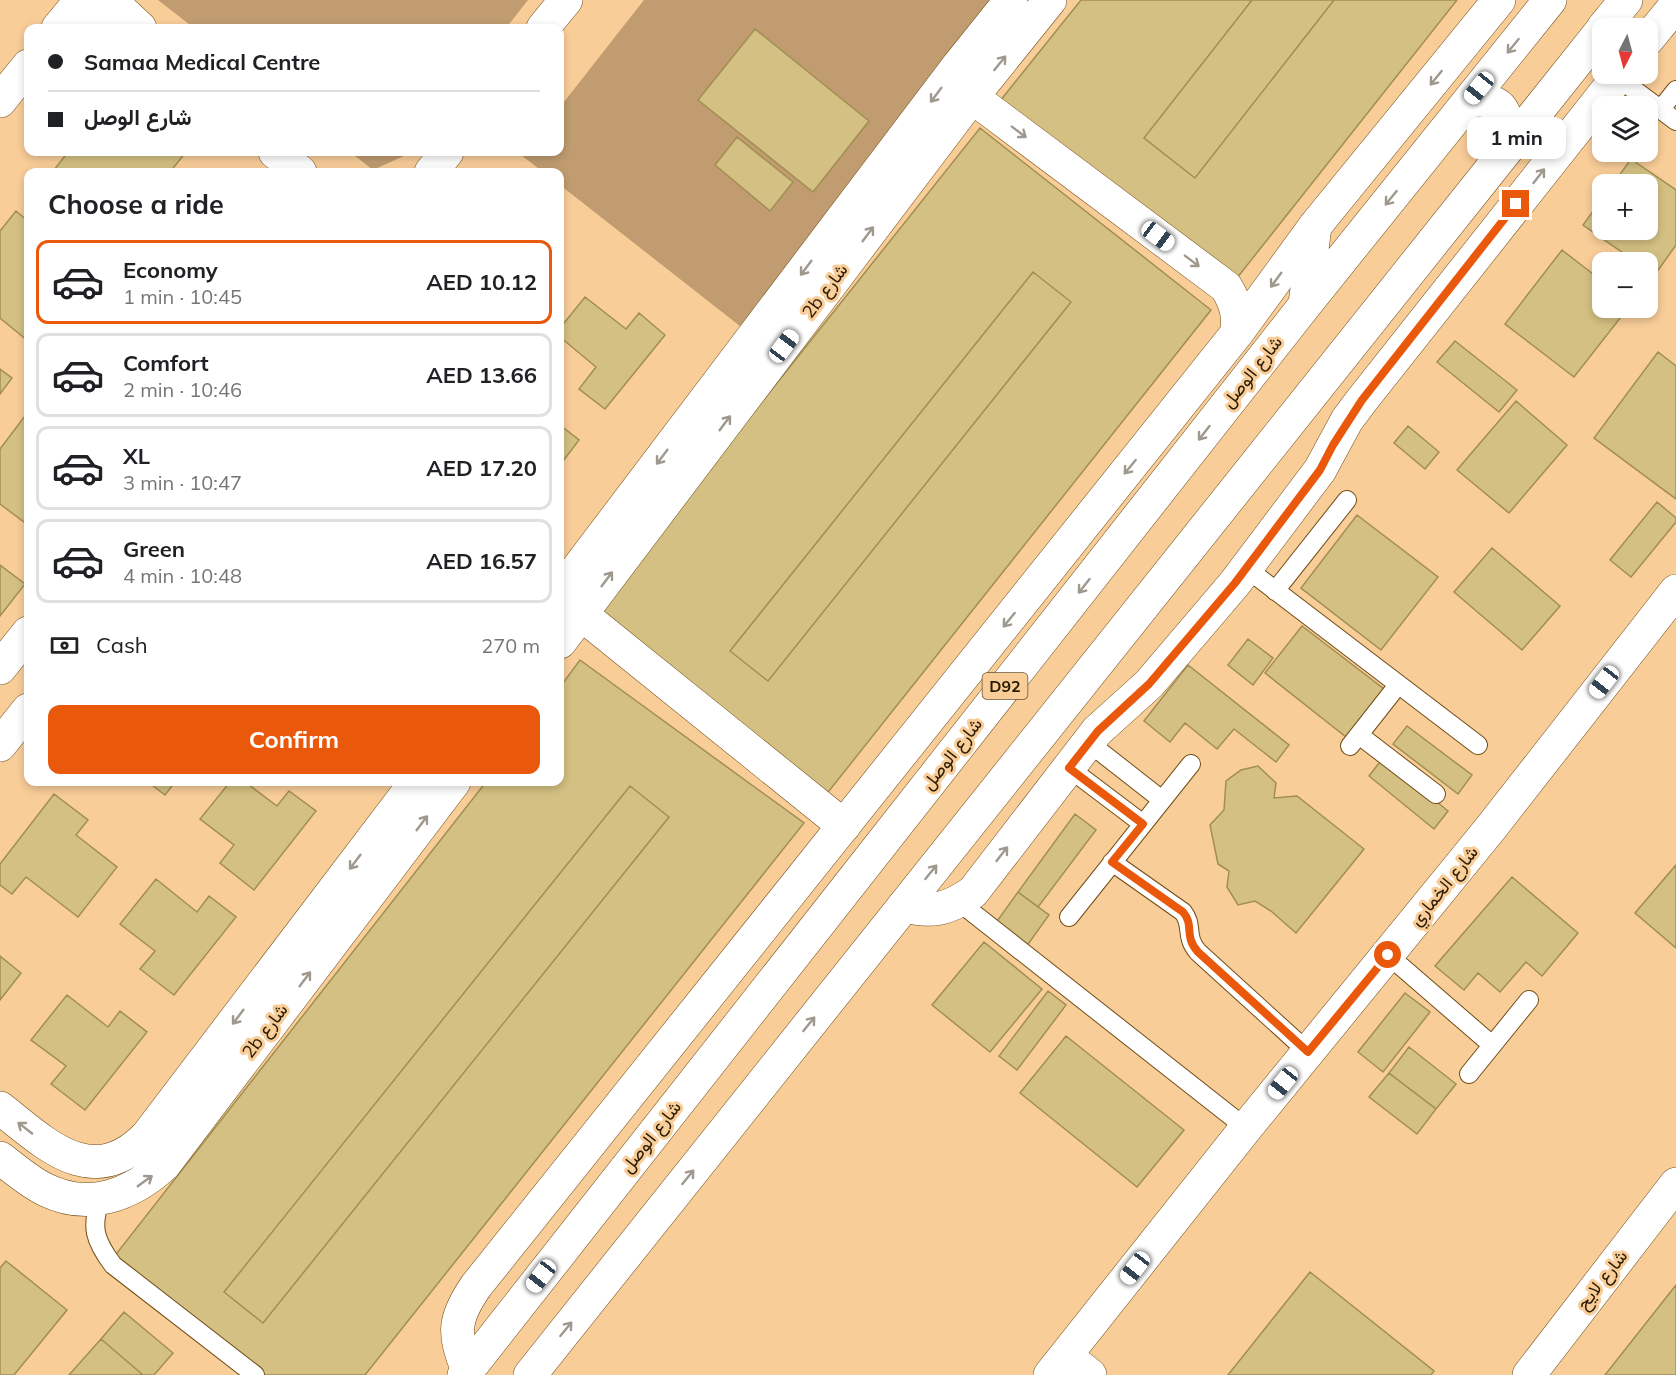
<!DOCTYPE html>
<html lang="en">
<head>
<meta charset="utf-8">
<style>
	body { margin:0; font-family:Mulish,Vazirmatn,sans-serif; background:#f6f6f6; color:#202124; height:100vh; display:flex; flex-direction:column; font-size:22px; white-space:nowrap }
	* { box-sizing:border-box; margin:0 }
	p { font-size:20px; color:#757577 }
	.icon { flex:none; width:33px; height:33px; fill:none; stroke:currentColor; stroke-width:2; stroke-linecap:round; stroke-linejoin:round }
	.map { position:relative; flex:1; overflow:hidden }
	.sheet { position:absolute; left:24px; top:168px; width:540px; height:618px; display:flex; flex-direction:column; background:#fff; border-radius:12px; box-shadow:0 3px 9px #0003 }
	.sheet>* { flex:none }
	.guide { position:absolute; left:24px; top:24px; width:540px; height:132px; border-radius:12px; box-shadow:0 3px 9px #0003; display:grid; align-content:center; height:132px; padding:0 24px; background:#fff }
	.needle { width:39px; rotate:186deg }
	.buttons { position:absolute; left:1592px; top:18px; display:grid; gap:12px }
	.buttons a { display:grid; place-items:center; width:66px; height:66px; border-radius:12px; background:#fff; box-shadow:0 3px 9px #0003; font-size:30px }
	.end { position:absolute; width:27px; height:27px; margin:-14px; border:8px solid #ea580c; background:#fff; box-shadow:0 0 0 3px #fff }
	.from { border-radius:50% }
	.bubble { position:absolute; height:42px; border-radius:12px; background:#fff; box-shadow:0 3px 9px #0003; font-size:20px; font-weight:700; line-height:42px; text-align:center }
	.car { position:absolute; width:18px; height:36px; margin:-18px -9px; border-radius:8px; box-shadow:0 0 4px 2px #0007; background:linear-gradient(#fff 24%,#345 0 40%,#fff 0 76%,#345 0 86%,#fff 0) }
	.guide b { display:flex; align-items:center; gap:21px; height:57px; font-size:22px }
	.guide b+b { border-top:2px solid #e0e0e0 }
	.guide i { width:15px; height:15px; background:#202124 }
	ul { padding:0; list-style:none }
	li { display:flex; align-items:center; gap:18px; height:84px; margin:0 12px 9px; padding:0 12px; border:3px solid #e0e0e0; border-radius:12px }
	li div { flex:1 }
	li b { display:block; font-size:22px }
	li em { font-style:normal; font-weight:700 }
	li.current { border-color:#ea580c }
	li>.icon { width:54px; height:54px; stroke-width:1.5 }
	h2 { padding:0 24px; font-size:27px; line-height:72px }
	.pay { display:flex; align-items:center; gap:15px; height:66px; padding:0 24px; font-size:22px }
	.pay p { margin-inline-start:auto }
	.action { display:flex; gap:12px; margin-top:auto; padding:12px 24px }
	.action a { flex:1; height:69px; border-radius:12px; background:#ea580c; color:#fff; font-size:24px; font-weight:700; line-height:69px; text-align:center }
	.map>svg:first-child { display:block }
	.green { fill:#c09c70 }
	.building { fill:#d4c082; stroke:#a18e51; stroke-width:1.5; fill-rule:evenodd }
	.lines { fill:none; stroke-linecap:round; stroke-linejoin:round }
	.lane-casing { stroke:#714d17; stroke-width:20 }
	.street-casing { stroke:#714d17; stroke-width:34 }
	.primary-casing { stroke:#714d17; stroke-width:34 }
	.lane { stroke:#fff; stroke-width:18 }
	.street { stroke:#fff; stroke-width:33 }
	.primary { stroke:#fff; stroke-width:33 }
	.oneway { stroke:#9f988e }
	.route { stroke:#ea580c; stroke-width:8 }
	.labels { text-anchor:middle; stroke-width:6; stroke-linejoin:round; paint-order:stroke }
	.shield { fill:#f8cd98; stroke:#675030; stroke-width:1.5 }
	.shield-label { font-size:16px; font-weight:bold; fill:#291a04 }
	.street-label { font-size:18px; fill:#291a04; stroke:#f8cd98 }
</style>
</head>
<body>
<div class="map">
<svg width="1676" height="1375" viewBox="0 0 1676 1375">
	<rect width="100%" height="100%" fill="#f8cd98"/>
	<!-- green -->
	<path class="green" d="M 158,0 L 528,0 L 506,28 L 194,28 Z
		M 644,0 L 1004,0 L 745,330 L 560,185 L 560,172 L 543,172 L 521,155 L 524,152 L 560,152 L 560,107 Z
		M 350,152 L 409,152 L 406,155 L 373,170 Z"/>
	<!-- building -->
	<path class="building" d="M 1081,0 L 1252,0 L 1144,138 L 1195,178 L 1334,0 L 1457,0 L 1233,283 L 1000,101 Z
		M 1252,0 L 1334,0 L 1195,178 L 1144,138 Z
		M 755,29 L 869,121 L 813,192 L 698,100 Z
		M 980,128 L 1211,310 L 825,796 L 593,614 ZM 1033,272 L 1071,302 L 768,681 L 730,651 Z
		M 737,137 L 793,182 L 770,211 L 715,165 Z
		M 68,152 L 186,152 L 170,172 L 57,172 L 54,170 Z
		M 1631,159 L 1676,190 L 1676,245 L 1654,276 L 1647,270 L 1647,262 L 1636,262 L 1583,225 L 1602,199 L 1602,230 L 1647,230 L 1647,184 L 1613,184 Z
		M 16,211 L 28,221 L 28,341 L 0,318 L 0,231 Z
		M 1562,250 L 1602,281 L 1602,308 L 1628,308 L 1574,377 L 1505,324 Z
		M 1033,272 L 1071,302 L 768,681 L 730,651 Z
		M 585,297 L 626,329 L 639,313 L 665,335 L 605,409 L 579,389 L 596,367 L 560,337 L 560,328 Z
		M 1455,341 L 1517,390 L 1499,412 L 1437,362 Z
		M 1658,352 L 1676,366 L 1676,499 L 1594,438 Z
		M 0,369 L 12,378 L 0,394 Z
		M 1516,401 L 1567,445 L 1509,513 L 1457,470 Z
		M 28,412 L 28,525 L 0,504 L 0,449 Z
		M 560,425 L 579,440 L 560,465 Z
		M 1408,426 L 1439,452 L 1425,469 L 1394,443 Z
		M 1657,502 L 1676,518 L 1676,522 L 1631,577 L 1610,560 Z
		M 1357,515 L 1438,577 L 1381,650 L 1301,588 Z
		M 1492,548 L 1560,606 L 1522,650 L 1454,592 Z
		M 0,565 L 25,584 L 0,616 Z
		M 1302,626 L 1384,689 L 1346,737 L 1265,673 Z
		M 1248,639 L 1273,658 L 1253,685 L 1228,665 Z
		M 580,660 L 804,823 L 365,1375 L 261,1375 L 113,1258 L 486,782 L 560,782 L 560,687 ZM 630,786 L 669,817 L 263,1323 L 224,1292 Z
		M 1188,665 L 1289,745 L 1276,762 L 1234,729 L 1217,749 L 1185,723 L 1170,742 L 1144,721 Z
		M 1407,726 L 1472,775 L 1458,794 L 1393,744 Z
		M 1383,758 L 1448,811 L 1434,829 L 1369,776 Z
		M 1258,766 L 1276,783 L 1274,798 L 1297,796 L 1364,849 L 1296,933 L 1271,911 L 1255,901 L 1238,905 L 1227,887 L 1229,871 L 1218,864 L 1210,825 L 1224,810 L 1226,781 L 1241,770 Z
		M 148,782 L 175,782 L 165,795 Z
		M 230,782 L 245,782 L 277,806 L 289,791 L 316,811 L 254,890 L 220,863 L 234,845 L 200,819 Z
		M 630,786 L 669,817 L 263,1323 L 224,1292 Z
		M 54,794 L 88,820 L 76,835 L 117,867 L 78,917 L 26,877 L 12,894 L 0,885 L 0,864 Z
		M 1075,814 L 1096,830 L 1038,907 L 1018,892 Z
		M 1676,865 L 1676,948 L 1635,913 Z
		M 1512,877 L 1578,933 L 1542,976 L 1526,962 L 1500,992 L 1478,973 L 1464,990 L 1435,966 Z
		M 156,879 L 197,912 L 209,896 L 236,917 L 174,995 L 140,969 L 155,951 L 120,924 Z
		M 1018,892 L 1049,915 L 1026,947 L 995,924 Z
		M 984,942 L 1042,989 L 990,1052 L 932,1005 Z
		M 0,956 L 21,973 L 0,1000 Z
		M 1048,991 L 1066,1005 L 1017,1070 L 999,1056 Z
		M 1405,993 L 1430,1012 L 1383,1072 L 1358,1052 Z
		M 67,995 L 108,1027 L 120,1011 L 147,1032 L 85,1110 L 51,1084 L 66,1066 L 31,1040 Z
		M 1066,1036 L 1184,1130 L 1137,1187 L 1020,1093 Z
		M 1409,1047 L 1456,1084 L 1436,1109 L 1389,1073 Z
		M 1389,1073 L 1436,1109 L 1417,1134 L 1369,1097 Z
		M 6,1261 L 67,1310 L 14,1375 L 0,1375 L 0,1268 Z
		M 1310,1272 L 1434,1371 L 1431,1375 L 1228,1375 Z
		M 1676,1285 L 1676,1375 L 1605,1375 Z
		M 124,1312 L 173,1353 L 154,1375 L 143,1375 L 101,1339 Z
		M 101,1339 L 143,1375 L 69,1375 Z"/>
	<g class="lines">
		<defs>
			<path id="lane" d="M 1617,77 L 1676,121
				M 1660,110 L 1676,90
				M 1246,568 L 1478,745
				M 1275,591 L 1347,500
				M 1359,735 L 1436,794
				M 1088,742 L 1162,800
				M 1350,746 L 1398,685
				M 1069,768 L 1143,824
				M 1112,862 L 1183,912 C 1194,926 1184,936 1198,952 L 1308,1052
				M 959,902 L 1246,1128
				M 1069,917 L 1191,764
				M 1388,955 L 1492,1045
				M 1469,1074 L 1529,1000
				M 101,1198 C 90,1227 95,1241 113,1265 L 255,1375"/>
			<path id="street" d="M 110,0 L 140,28
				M 72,11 L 101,28
				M 58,28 L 81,0
				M 543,28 L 566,0
				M 1647,40 L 1676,5
				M 972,97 L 1226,287 C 1236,303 1239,315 1237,333
				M 0,101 L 28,66
				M 275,152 L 300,172
				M 431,172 L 447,152
				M 560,592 L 958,66 L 1011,0
				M 565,601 L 844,826
				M 560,642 L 972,97 L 1050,0
				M 0,668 L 28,633
				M 0,745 L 28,710
				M 904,906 C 933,913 949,909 973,892 L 1097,731 L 1149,684 L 1235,583 L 1320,470 L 1347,420 L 1362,400 L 1620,74
				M 0,1108 C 46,1144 92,1192 147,1136 L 416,782
				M 0,1158 C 15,1169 29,1182 46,1190 C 89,1211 131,1195 164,1165 L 454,782
				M 1066,1356 L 1090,1375
				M 468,1370 C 452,1334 454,1318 476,1286 L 1237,333 L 1315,226 L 1499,0
				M 1050,1375 L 1246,1128 L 1490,829 L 1676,591
				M 1529,1375 L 1676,1184"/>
			<path id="primary" d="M 1603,28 L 1626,0
				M 1469,101 C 1516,96 1507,127 1498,158
				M 1305,304 L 1315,226
				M 464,1375 L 1305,305 L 1550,0
				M 530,1375 L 1602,30"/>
		</defs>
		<!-- lane casing -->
		<use href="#lane" class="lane-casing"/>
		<!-- street casing -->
		<use href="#street" class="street-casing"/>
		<!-- primary casing -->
		<use href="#primary" class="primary-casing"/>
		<!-- lane -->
		<use href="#lane" class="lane"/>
		<!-- street -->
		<use href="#street" class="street"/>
		<!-- primary -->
		<use href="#primary" class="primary"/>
	</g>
	<!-- one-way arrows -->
	<defs><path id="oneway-shaft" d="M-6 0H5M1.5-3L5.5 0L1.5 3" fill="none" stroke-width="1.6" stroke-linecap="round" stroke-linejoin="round" transform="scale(1.5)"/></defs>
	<g class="oneway">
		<use href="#oneway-shaft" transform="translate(1513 46) rotate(129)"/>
		<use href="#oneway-shaft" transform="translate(1000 63) rotate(-51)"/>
		<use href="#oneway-shaft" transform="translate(1436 78) rotate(129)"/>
		<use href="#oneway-shaft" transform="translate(936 95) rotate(127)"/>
		<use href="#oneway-shaft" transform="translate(1019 132) rotate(37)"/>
		<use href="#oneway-shaft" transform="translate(1539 176) rotate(-52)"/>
		<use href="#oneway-shaft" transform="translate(1391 198) rotate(129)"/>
		<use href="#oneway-shaft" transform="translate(868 234) rotate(-53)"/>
		<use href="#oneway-shaft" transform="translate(1192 261) rotate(37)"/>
		<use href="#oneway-shaft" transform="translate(806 268) rotate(127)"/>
		<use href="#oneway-shaft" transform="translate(1276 280) rotate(126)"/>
		<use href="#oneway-shaft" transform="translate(725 423) rotate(-53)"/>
		<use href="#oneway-shaft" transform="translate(1204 433) rotate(128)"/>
		<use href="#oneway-shaft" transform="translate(662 457) rotate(127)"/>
		<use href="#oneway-shaft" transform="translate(1130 467) rotate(129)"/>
		<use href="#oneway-shaft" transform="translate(607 579) rotate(-53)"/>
		<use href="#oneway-shaft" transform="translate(1084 586) rotate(128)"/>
		<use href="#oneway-shaft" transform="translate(1009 620) rotate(129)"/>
		<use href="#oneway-shaft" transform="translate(422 823) rotate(-53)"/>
		<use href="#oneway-shaft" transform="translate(1002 854) rotate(-52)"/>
		<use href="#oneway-shaft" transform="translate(355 862) rotate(127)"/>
		<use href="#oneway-shaft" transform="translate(931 872) rotate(-51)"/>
		<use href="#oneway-shaft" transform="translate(305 979) rotate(-53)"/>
		<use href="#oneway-shaft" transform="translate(238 1017) rotate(127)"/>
		<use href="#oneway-shaft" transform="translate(809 1024) rotate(-51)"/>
		<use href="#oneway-shaft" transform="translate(25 1128) rotate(-142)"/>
		<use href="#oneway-shaft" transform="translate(688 1177) rotate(-51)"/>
		<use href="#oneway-shaft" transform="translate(145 1181) rotate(-36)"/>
		<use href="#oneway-shaft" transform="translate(566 1329) rotate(-51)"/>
	</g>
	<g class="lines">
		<!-- route -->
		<path class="route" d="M 1388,955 L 1308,1052 L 1198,952 C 1183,935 1195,926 1183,912 L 1112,862 L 1143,824 L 1069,768 L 1098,731 L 1149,684 L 1235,583 L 1320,470 L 1333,445 L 1362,400 L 1516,204"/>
	</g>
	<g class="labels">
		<!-- shield labels -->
		<rect class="shield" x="982.5" y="673" width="45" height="26" rx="4.5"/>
		<g class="shield-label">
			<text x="1005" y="692">D92</text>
		</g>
		<!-- street labels -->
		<g class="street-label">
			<text transform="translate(825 291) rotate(-53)" y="6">2b شارع</text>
			<text transform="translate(1252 372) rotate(-52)" y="6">شارع الوصل</text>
			<text transform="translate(952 754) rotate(-52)" y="6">شارع الوصل</text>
			<text transform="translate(1444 886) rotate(-51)" y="6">شارع الخماري</text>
			<text transform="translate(265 1031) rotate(-53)" y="6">2b شارع</text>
			<text transform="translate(651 1137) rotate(-52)" y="6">شارع الوصل</text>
			<text transform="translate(1602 1280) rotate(-52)" y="6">شارع لايح</text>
		</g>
	</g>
</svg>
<div class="buttons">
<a><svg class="needle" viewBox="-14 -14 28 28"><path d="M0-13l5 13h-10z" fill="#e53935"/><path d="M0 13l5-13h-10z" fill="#757577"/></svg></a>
<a><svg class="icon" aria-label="layers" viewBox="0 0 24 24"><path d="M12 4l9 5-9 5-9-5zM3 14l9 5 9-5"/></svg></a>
<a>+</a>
<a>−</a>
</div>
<i class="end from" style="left:1388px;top:955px"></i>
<i class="end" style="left:1516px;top:204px"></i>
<div class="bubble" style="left:1467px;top:117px;width:99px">1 min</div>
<i class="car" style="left:1479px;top:88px;rotate:219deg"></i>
<i class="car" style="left:1158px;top:236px;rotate:127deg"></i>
<i class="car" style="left:784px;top:346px;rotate:37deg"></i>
<i class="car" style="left:1604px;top:682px;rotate:218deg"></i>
<i class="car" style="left:1283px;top:1083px;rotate:219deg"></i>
<i class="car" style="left:1135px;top:1268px;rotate:218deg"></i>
<i class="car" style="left:541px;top:1276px;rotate:218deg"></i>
<div class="guide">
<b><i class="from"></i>Samaa Medical Centre</b>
<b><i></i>شارع الوصل</b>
</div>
<section class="sheet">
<h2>Choose a ride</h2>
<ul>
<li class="current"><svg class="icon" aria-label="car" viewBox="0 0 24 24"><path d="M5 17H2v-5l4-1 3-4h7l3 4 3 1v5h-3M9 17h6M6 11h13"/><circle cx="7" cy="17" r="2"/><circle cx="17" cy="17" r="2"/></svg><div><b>Economy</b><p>1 min · 10:45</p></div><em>AED 10.12</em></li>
<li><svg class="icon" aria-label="car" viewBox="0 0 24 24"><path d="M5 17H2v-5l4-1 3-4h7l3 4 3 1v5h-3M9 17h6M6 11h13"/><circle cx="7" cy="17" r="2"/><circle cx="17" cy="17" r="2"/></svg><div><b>Comfort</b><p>2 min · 10:46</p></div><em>AED 13.66</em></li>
<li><svg class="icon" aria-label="car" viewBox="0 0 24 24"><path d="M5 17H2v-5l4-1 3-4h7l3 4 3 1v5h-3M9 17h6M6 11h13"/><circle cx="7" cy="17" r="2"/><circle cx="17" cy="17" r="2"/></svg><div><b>XL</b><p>3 min · 10:47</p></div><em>AED 17.20</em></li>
<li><svg class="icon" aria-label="car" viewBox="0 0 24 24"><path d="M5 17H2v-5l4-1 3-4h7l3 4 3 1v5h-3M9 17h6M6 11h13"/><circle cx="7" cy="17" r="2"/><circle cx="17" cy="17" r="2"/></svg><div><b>Green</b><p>4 min · 10:48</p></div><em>AED 16.57</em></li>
</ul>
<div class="pay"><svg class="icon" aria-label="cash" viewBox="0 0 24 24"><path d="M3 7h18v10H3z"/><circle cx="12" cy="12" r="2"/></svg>Cash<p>270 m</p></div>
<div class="action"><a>Confirm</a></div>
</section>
</div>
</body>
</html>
